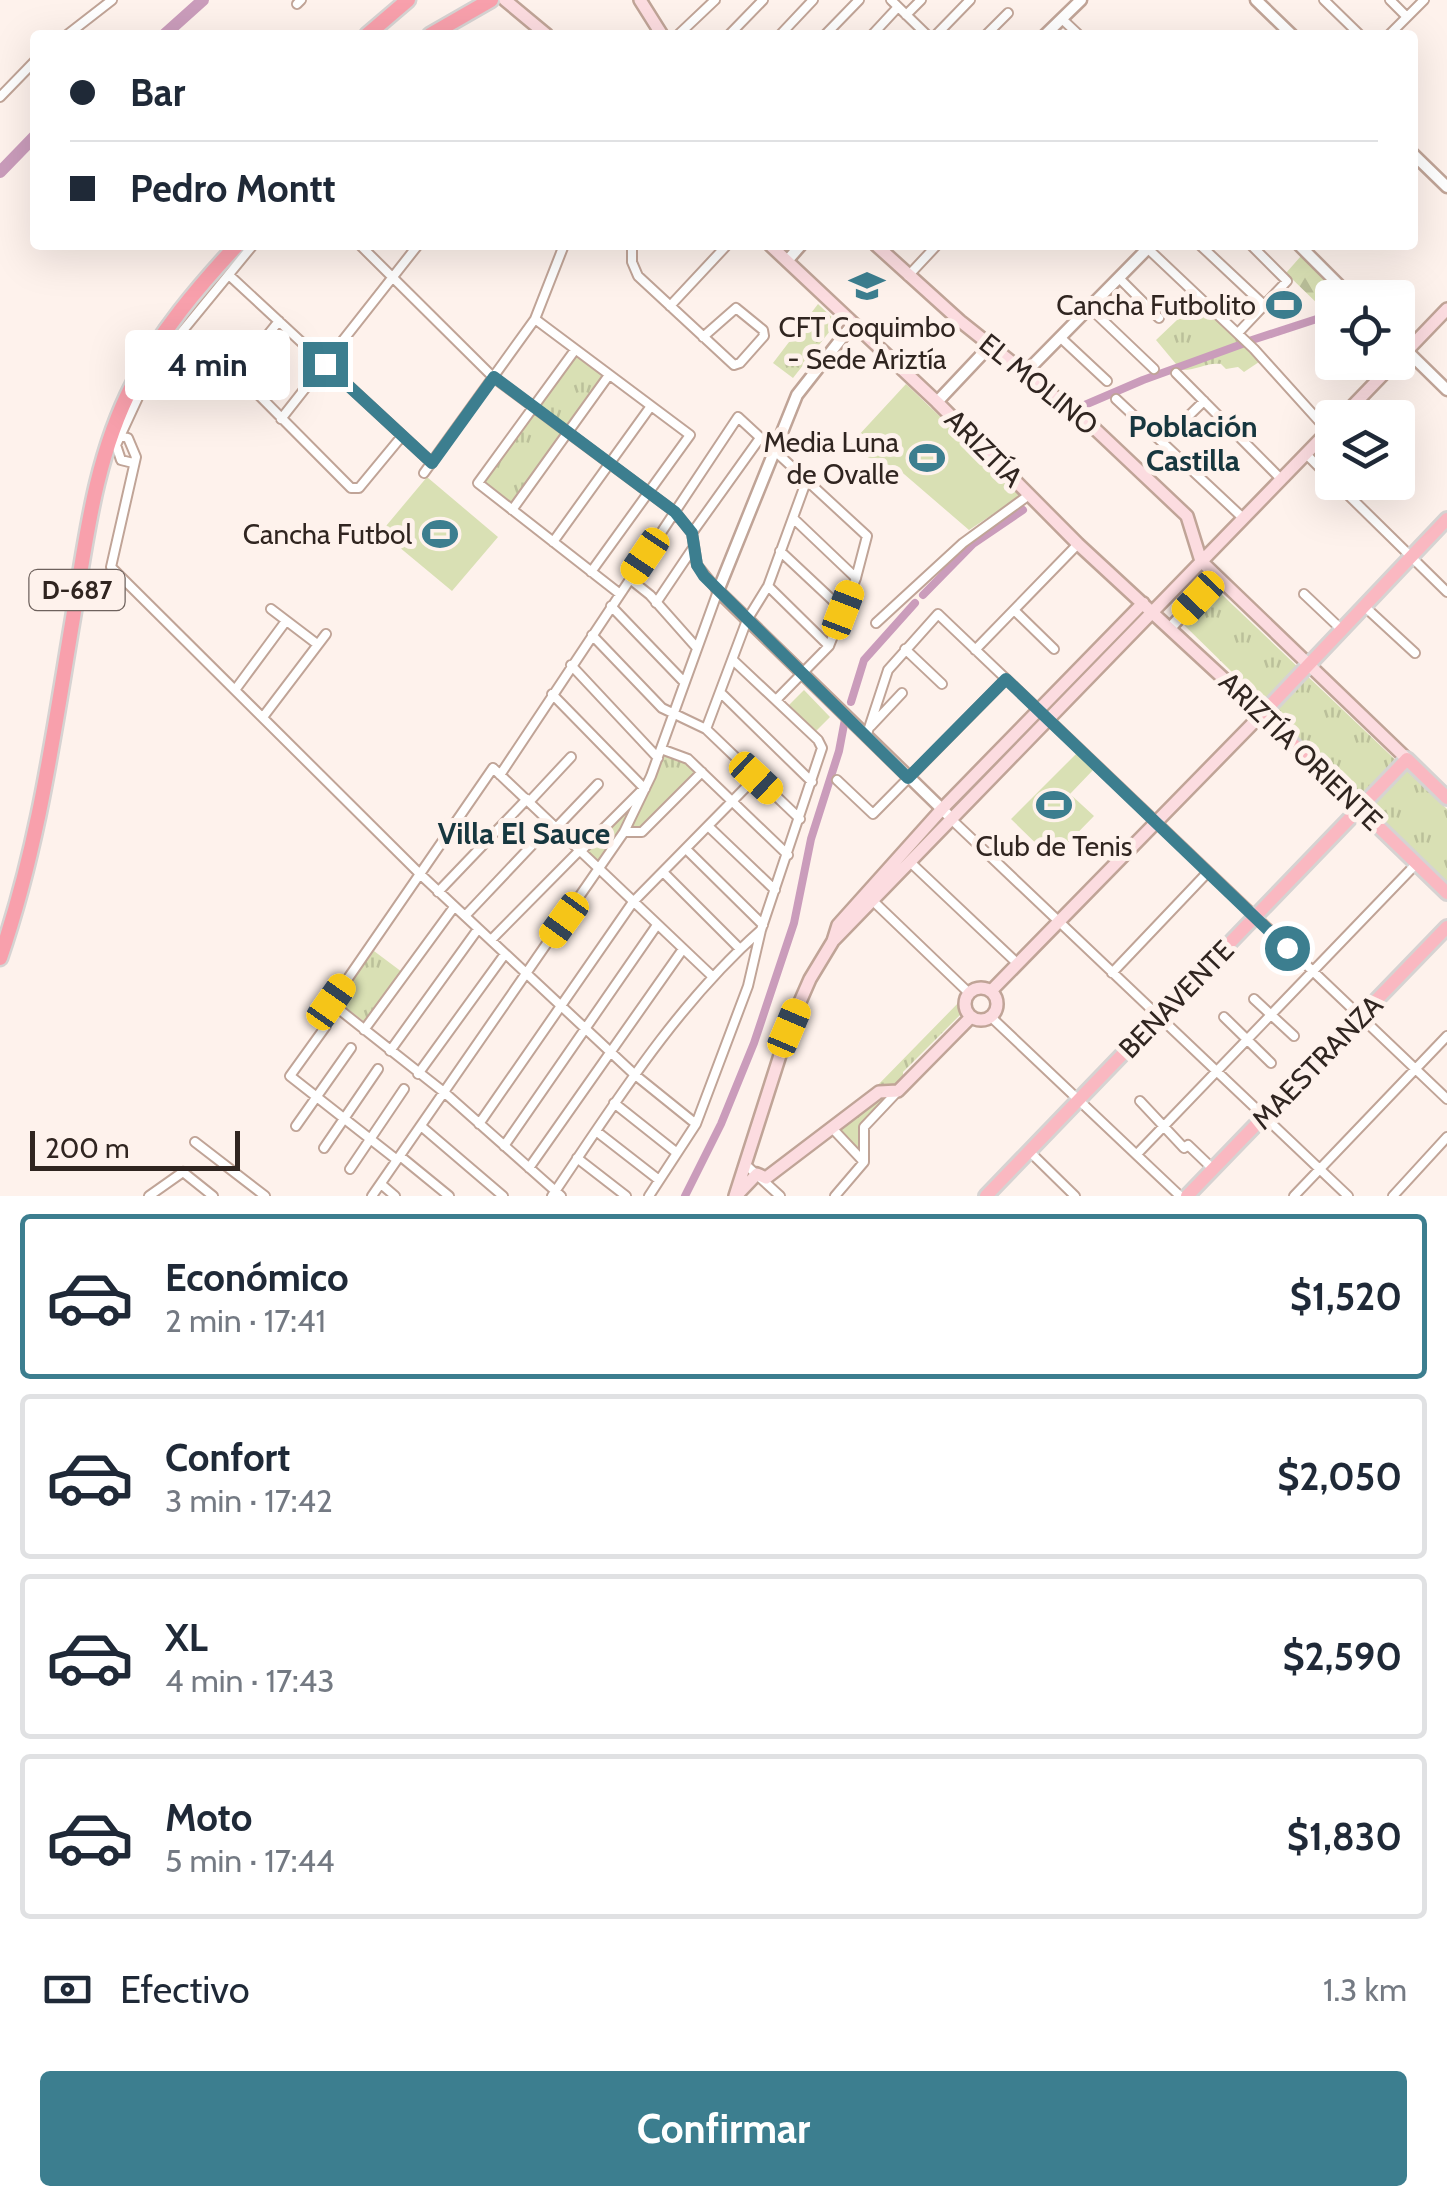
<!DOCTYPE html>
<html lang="es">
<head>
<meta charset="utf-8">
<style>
	body { margin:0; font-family:Cabin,sans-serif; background:#f6f6f7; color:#1f2937; height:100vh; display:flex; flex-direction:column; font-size:38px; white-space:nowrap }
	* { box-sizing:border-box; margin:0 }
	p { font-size:32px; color:#747a83 }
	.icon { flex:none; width:55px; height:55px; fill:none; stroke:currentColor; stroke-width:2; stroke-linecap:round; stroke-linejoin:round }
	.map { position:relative; height:1196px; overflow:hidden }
	.side { display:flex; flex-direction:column; background:#fff; flex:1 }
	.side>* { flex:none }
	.banner { position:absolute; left:30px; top:30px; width:1388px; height:220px; border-radius:10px; box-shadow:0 10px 40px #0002; display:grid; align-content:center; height:220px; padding:0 40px; background:#fff }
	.fabs { position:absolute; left:1315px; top:280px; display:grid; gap:20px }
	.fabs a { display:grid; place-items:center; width:100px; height:100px; border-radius:10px; background:#fff; box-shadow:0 10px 40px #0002; font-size:50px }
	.scale { position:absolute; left:30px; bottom:25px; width:210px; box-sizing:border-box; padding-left:10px; border:5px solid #302520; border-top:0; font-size:28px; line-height:35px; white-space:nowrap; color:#302520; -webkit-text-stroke:8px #fef2ec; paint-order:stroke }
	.end { position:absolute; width:45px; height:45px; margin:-22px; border:12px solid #3c7e8f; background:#fff; box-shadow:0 0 0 5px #fff }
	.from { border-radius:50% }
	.bubble { position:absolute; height:70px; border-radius:10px; background:#fff; box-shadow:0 10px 40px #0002; font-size:32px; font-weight:700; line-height:70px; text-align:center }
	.car { position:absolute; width:30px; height:60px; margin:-30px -15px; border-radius:12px; box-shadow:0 0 8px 2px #0007; background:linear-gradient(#f5c518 24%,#345 0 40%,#f5c518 0 76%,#345 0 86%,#f5c518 0) }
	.banner b { display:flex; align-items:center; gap:35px; height:95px; font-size:38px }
	.banner b+b { border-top:2px solid #e0e1e3 }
	.banner i { width:25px; height:25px; background:#1f2937 }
	ul { padding:18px 0 0; list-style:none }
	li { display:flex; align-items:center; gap:30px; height:165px; margin:0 20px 15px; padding:0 20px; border:5px solid #e0e1e3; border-radius:10px }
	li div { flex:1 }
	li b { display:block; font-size:38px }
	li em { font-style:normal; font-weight:700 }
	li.on { border-color:#3c7e8f }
	li>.icon { width:90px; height:90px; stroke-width:1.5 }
	.pay { display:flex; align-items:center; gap:25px; height:110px; padding:0 40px; font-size:38px }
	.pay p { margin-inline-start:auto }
	.primary-button { display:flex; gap:20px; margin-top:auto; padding:20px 40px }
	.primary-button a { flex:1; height:115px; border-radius:10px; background:#3c7e8f; color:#fff; font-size:40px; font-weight:700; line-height:115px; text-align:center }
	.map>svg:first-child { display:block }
	.grass { fill:url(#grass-tufts) }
	.forest { fill:url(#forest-firs) }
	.pitch { fill:#d9e0b4 }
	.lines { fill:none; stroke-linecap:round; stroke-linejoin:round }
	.canal { stroke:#ca9cbb; stroke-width:8 }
	.river { stroke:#ca9cbb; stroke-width:12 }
	.minor-casing { stroke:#c0a497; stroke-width:12 }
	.tertiary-casing { stroke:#c0a497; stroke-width:15 }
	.secondary-casing { stroke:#c0a497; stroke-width:16 }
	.primary-casing { stroke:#d6d3d2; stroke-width:18 }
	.trunk-casing { stroke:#d6d3d2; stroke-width:19 }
	.minor { stroke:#fff; stroke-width:8 }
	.tertiary { stroke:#fff; stroke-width:10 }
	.secondary { stroke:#fcdce0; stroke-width:11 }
	.primary { stroke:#fab8c1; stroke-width:12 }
	.trunk { stroke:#f8a0ac; stroke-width:14 }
	.route { stroke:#3c7e8f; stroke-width:12 }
	.labels { text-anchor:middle; stroke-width:10; stroke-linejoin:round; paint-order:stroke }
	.shield { fill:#fef2ec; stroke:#6e625d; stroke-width:2.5 }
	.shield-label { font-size:25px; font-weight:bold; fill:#302520 }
	.poi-label { font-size:28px; fill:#302520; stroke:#fef2ec; text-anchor:end }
	.street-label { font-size:28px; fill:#302520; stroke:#fef2ec }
	.neighbourhood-label { font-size:30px; font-weight:bold; fill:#17373f; stroke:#fef2ec }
</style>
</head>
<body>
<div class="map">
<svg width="1447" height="1196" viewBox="0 0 1447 1196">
	<defs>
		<pattern id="grass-tufts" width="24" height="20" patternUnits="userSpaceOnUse" patternTransform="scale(2.5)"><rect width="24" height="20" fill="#d9e0b4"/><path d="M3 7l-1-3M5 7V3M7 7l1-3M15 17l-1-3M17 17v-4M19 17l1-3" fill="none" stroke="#bbc09a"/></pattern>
		<pattern id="forest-firs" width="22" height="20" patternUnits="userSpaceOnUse" patternTransform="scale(2.5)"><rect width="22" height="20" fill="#d9e0b4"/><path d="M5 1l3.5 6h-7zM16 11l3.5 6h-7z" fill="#bbc09a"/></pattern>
	</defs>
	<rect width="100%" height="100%" fill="#fef2ec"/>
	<!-- grass -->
	<path class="grass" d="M 1198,300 L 1259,362 L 1244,372 L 1238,367 L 1226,369 L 1221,364 C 1206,362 1196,371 1181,370 L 1156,340 Z
		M 818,304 L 837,322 L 793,378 L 773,363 Z
		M 575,353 L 606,376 L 567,431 L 536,407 Z
		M 533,410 L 565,434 L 512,508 L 478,483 Z
		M 1216,589 L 1447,809 L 1447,883 L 1183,624 Z
		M 664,754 L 685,762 L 696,772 L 641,829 L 631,826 Z
		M 636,800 L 600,862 L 585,850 Z
		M 374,951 L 402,972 L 365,1022 L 337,1001 Z
		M 962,999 L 961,1014 L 903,1072 L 903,1080 L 895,1087 L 874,1089 Z
		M 878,1095 L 891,1095 L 862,1126 L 862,1156 L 838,1131 Z"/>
	<!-- forest -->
	<path class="forest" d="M 1301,256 L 1346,297 L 1332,298 L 1332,313 L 1327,313 L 1286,273 Z"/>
	<!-- pitch -->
	<path class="pitch" d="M 906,384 L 1022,495 L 969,530 L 897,468 L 846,449 Z
		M 427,477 L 498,537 L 452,591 L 381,532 Z
		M 804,690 L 830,717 L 815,732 L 788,706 Z
		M 1077,753 L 1094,769 L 1070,794 L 1094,816 L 1052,859 L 1011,819 Z"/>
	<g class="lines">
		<!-- canal -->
		<path class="canal" d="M 1398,301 L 1403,298
			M 1249,341 L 1332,314
			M 1080,407 L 1143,380 L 1245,343
			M 923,595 L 973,544 L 1023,510
			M 851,702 L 864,660 L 915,603
			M 685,1196 L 721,1124 L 754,1043 L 794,923 L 811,839 L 839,751 L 846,714"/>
		<!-- river -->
		<path class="river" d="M 164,35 L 203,0
			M 0,172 L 35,136"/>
		<defs>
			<path id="minor" d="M 891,0 L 927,35
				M 1324,0 L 1360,35
				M 1390,0 L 1407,17
				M 297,4 L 301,0
				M 906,15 L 921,0
				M 1062,19 L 1079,35
				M 67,35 L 112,0
				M 678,35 L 715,0
				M 729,35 L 763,0
				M 780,35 L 813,0
				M 825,35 L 859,0
				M 872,35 L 898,7
				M 936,35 L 970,0
				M 986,35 L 1008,13
				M 1389,35 L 1424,0
				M 0,97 L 35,61
				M 360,245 L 493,377 L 675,512 L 692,533 L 697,565 L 718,591 L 651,776 L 624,832 L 372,1196
				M 632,245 L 632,262 L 638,276 L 734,365 L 740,363 L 764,336 L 763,330 L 736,308 L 703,337
				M 1144,245 L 1254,349 L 1328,431
				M 1200,245 L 1264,305
				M 230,276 L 432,463
				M 908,276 L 937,245
				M 1119,278 L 1159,318
				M 670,306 L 727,245
				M 1090,308 L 1154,369
				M 535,319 L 690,435 L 591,572
				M 279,321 L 237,373 L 351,488 L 359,488 L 402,436
				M 1238,333 L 1287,281 L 1251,245
				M 1062,339 L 1107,381
				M 575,350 L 478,483 L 620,594
				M 1176,373 L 1281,479
				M 1116,399 L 1243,518
				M 281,419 L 418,245
				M 121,436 L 128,438 L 136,457 L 111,567 L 421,875 L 634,1074 L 696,1124
				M 1162,442 L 1204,401
				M 1306,454 L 1332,480
				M 133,463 L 121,460 L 116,445 L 141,391 L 171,345 L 253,245
				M 424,473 L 535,319 L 564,245
				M 1335,482 L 1447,592
				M 512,510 L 609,375
				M 793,518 L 856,578
				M 692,533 L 760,438
				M 553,542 L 651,406
				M 780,551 L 843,610
				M 630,579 L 650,595 L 697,648
				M 768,586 L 829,646
				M 1304,594 L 1342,630
				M 656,603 L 693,548
				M 611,606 L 684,682
				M 1364,606 L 1415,653
				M 271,609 L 317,644
				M 1014,610 L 1054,649
				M 876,623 L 963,543 L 1029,495
				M 592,635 L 662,708 L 706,729 L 800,819
				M 905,649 L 942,684
				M 975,650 L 1078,544
				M 571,665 L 658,758
				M 235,690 L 286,621
				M 721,693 L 812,782
				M 552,694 L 645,789
				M 263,717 L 326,634
				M 871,726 L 902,693
				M 706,729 L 747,620 L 768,586 L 806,482
				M 866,737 L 888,670 L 938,614 L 1447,1099
				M 661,749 L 688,759 L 788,855
				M 500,775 L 738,417 L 867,536 L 856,578 L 829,646 L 777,699
				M 837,780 L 873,814 L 1006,679
				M 529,802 L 571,757
				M 951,819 L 1348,1196
				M 708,826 L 775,890
				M 556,828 L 598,784
				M 624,832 L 642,832 L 702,772
				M 686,849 L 763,925
				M 580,852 L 640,792
				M 910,862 L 1018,964
				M 663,872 L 740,949
				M 438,892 L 527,799
				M 871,899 L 969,993
				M 465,916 L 552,824
				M 491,940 L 579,851
				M 1112,973 L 1208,872
				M 1254,999 L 1294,1036
				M 991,1017 L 1180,1196
				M 1224,1017 L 1271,1063
				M 326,1026 L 290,1076 L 397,1160
				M 364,1030 L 454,907
				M 390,1051 L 478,929
				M 418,1074 L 505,954
				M 1140,1101 L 1184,1148 L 1188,1145 L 1213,1169
				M 614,1103 L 677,1153
				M 479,1124 L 633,902 L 756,777
				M 296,1126 L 351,1048
				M 421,1126 L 503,1196
				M 832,1128 L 863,1161
				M 596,1131 L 659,1180
				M 195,1142 L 265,1196
				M 504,1146 L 657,925
				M 324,1148 L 378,1069
				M 1029,1151 L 1075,1196
				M 1137,1154 L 1417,863
				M 400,1156 L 449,1196
				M 577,1158 L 626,1196
				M 745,1164 L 780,1196
				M 529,1168 L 683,949
				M 350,1169 L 404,1089
				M 381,1184 L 395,1196
				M 149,1196 L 183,1172 L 213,1196
				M 552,1196 C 615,1103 676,1005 761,930
				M 561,1196 L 445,1093 L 331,1003 L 493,768 L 712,976
				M 649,1196 L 696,1124 L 748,986 L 761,930 L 822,748 L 818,740 L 734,661
				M 835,1196 L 864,1162 L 864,1127 L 898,1091
				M 1294,1196 L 1447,1036
				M 1393,1196 L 1447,1137"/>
			<path id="tertiary" d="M 1256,0 L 1292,35
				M 1045,35 L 1081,0
				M 1412,153 L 1447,187
				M 1299,245 L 1352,298
				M 787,261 L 801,245
				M 852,325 L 797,395 L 718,591 L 947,814
				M 1398,342 L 1447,390
				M 1026,372 L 1151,245
				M 937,402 L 987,349
				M 1171,627 L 1217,578"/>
			<path id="secondary" d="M 505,0 L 547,35
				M 640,0 L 662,35
				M 770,245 L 937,402 L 1078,544 L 1262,714 L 991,991
				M 876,245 L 960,321 L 1094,428 L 1187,516 L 1201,561
				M 1398,360 L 1447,309
				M 1341,418 L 1395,362
				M 1201,561 L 1407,759
				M 834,940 L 1332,427
				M965 1004a16 16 0 1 1 32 0a16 16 0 1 1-32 0Z
				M 735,1196 L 789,1027 L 810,979 L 833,941 L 838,925 L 942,809 L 1143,603
				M 736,1196 L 757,1174 L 766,1178 L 879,1092 L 898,1091 L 971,1017"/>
			<path id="primary" d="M 1447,519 L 1262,714 L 1447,893
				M 986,1196 L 1407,759 L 1447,798
				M 1187,1196 L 1447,927"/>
			<path id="trunk" d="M 367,35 L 408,0
				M 430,35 L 491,0
				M 0,958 C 39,844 53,736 73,618 C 86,539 95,457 133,384 C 159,333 198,287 237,245"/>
		</defs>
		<!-- minor casing -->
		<use href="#minor" class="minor-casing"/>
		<!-- tertiary casing -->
		<use href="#tertiary" class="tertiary-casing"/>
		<!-- secondary casing -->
		<use href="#secondary" class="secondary-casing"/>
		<!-- primary casing -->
		<use href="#primary" class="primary-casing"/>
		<!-- trunk casing -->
		<use href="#trunk" class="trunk-casing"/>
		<!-- minor -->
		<use href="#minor" class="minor"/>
		<!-- tertiary -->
		<use href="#tertiary" class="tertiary"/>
		<!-- secondary -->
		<use href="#secondary" class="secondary"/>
		<!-- primary -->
		<use href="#primary" class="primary"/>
		<!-- trunk -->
		<use href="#trunk" class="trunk"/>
	</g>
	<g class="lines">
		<!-- route -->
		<path class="route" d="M 325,364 L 432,463 L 494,377 L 675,512 L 692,533 L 697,565 L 704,576 L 908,778 L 1006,679 L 1287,948"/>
	</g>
	<!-- icons -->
	<defs>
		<symbol id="university-bare" viewBox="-9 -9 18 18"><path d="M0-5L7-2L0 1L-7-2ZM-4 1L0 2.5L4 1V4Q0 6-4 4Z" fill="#3c7e8f" stroke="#fef2ec" stroke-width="2.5" paint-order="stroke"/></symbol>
		<symbol id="stadium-bare" viewBox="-9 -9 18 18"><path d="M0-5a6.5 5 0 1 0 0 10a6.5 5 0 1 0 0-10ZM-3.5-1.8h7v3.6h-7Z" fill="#3c7e8f" stroke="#fef2ec" stroke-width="2.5" paint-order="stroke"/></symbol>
	</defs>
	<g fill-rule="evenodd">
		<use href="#university-bare" x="842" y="261" width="50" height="50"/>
		<use href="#stadium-bare" x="1259" y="280" width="50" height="50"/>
		<use href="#stadium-bare" x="902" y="433" width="50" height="50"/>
		<use href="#stadium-bare" x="415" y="509" width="50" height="50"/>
		<use href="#stadium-bare" x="1029" y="780" width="50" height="50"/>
	</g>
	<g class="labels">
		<!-- shield labels -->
		<rect class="shield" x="29.5" y="570" width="95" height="40" rx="8"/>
		<g class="shield-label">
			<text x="77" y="599">D-687</text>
		</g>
		<!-- poi labels -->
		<g class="poi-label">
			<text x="1256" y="315">Cancha Futbolito</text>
			<text x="867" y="337" text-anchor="middle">CFT Coquimbo<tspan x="867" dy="32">- Sede Ariztía</tspan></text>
			<text x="899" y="452">Media Luna<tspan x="899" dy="32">de Ovalle</tspan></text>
			<text x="412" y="544">Cancha Futbol</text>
			<text x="1054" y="856" text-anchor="middle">Club de Tenis</text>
		</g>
		<!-- street labels -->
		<g class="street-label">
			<text transform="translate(1039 384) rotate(39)" y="10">EL MOLINO</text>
			<text transform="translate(984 448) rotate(45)" y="10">ARIZTÍA</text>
			<text transform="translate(1301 751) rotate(44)" y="10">ARIZTÍA ORIENTE</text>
			<text transform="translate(1176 999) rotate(-46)" y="10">BENAVENTE</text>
			<text transform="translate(1317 1062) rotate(-46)" y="10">MAESTRANZA</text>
		</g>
		<!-- neighbourhood labels -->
		<g class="neighbourhood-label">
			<text x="1193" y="437">Población<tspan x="1193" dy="34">Castilla</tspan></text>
			<text x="524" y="844">Villa El Sauce</text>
		</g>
	</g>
</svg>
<div class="fabs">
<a><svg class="icon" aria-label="locate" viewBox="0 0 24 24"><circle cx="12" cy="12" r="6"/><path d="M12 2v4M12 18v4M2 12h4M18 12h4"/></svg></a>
<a><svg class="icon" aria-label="layers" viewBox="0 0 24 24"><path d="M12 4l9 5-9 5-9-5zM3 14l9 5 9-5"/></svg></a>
</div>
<div class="scale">200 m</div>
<i class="end from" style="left:1287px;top:948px"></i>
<i class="end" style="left:325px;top:364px"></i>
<div class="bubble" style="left:125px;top:330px;width:165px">4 min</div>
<i class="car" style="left:645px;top:556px;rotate:214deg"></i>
<i class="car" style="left:1198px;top:598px;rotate:223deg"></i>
<i class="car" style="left:843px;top:610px;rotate:21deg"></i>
<i class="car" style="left:756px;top:778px;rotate:133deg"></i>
<i class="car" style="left:564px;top:920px;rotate:216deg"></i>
<i class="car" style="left:331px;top:1002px;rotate:35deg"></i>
<i class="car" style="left:789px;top:1028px;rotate:23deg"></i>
<div class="banner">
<b><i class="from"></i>Bar</b>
<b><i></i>Pedro Montt</b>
</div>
</div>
<section class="side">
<ul>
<li class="on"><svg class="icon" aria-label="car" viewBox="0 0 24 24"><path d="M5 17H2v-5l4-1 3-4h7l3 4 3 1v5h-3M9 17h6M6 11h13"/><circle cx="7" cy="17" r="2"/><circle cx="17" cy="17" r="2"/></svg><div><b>Económico</b><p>2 min · 17:41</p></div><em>$1,520</em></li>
<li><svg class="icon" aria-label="car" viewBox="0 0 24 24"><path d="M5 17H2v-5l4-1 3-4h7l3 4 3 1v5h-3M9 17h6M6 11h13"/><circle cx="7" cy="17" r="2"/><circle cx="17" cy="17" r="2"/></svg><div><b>Confort</b><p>3 min · 17:42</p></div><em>$2,050</em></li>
<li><svg class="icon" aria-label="car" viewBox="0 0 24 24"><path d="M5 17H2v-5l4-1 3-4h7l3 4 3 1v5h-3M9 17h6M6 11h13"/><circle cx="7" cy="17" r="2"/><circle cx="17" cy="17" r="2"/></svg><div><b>XL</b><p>4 min · 17:43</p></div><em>$2,590</em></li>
<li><svg class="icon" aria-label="car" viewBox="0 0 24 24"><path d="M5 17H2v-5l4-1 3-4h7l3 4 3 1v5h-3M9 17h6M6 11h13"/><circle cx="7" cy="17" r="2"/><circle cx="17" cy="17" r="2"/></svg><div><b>Moto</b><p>5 min · 17:44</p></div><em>$1,830</em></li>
</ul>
<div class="pay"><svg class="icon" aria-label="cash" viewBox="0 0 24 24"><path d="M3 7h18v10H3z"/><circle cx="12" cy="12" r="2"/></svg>Efectivo<p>1.3 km</p></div>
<div class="primary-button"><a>Confirmar</a></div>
</section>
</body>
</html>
